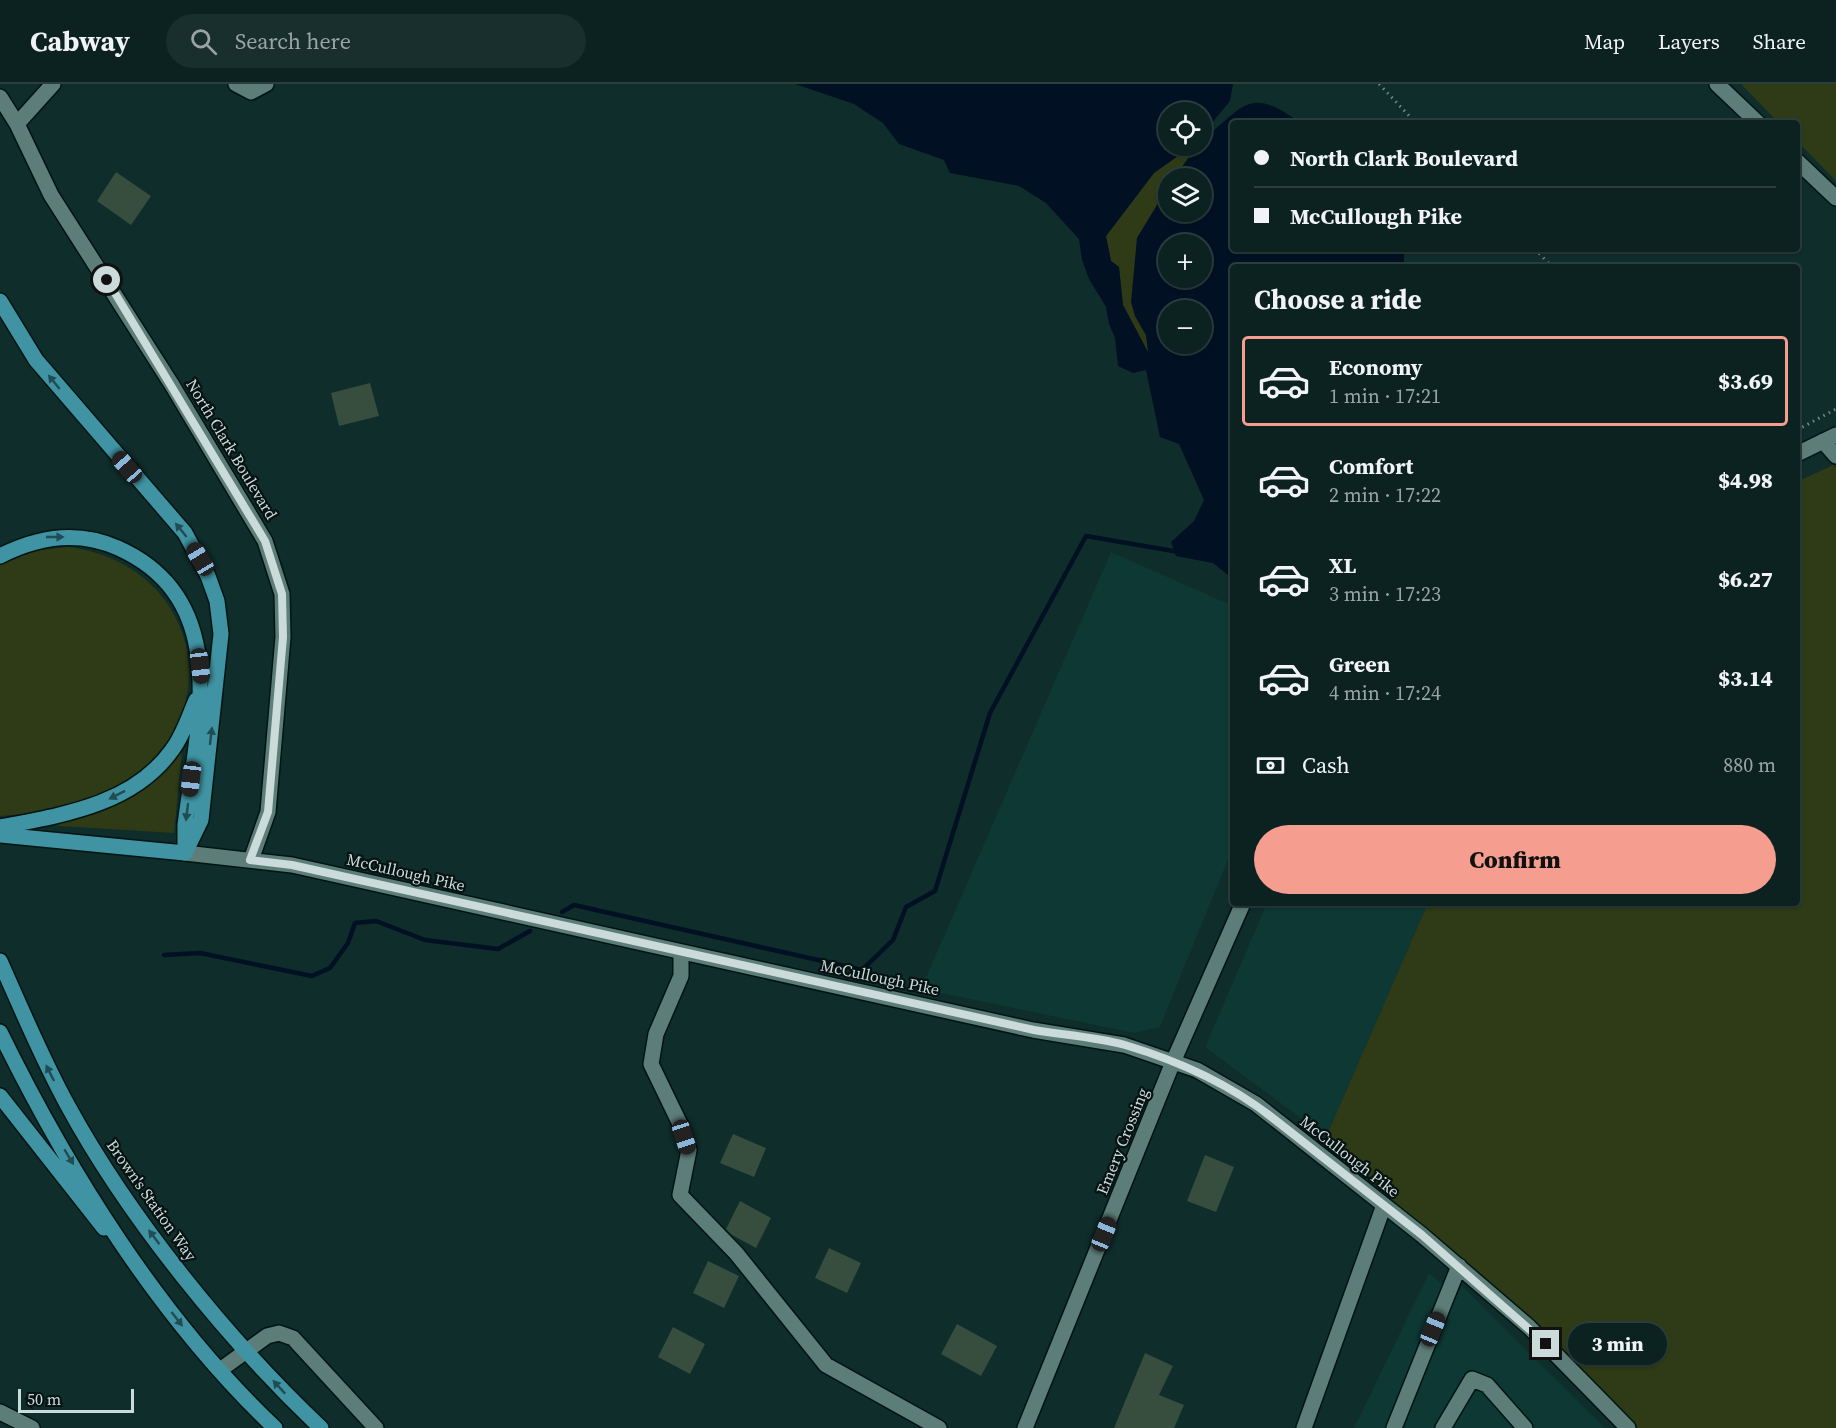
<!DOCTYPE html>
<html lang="en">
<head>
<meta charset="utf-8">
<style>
	body { margin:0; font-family:"Source Serif 4",serif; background:#192f2d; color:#f1f3f6; height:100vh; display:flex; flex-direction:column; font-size:22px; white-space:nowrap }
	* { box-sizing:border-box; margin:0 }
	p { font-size:20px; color:#9aa4a5 }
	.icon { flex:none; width:33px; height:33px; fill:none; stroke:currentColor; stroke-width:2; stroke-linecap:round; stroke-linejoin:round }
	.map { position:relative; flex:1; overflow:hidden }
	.panel { position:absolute; left:1230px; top:180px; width:570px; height:642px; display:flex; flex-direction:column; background:#0b2220; border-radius:6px; box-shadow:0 2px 4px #0004,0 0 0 2px #2b3f3e }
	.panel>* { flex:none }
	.hud { position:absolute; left:1230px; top:36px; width:570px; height:132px; border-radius:6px; box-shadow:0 2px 4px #0004,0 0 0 2px #2b3f3e; display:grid; align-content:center; height:132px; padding:0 24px; background:#0b2220 }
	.controls { position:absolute; left:1158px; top:18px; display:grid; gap:12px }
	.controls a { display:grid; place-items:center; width:54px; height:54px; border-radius:50%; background:#0b2220; box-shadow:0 2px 4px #0004,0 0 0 2px #2b3f3e; font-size:30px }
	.scale { position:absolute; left:18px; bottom:15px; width:116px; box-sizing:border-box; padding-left:6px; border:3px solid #cadbd9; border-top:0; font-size:16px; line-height:21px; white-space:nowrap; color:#cadbd9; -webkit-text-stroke:4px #071312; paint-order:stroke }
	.end { position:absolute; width:27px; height:27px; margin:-14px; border:8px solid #cadbd9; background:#111; box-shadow:0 0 0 3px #111 }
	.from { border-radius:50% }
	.bubble { position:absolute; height:42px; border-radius:21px; background:#0b2220; box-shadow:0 2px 4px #0004,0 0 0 2px #2b3f3e; font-size:20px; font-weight:800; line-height:42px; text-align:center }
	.car { position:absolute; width:18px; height:36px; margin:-18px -9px; border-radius:8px; box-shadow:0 0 4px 2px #0007; background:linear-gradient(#222 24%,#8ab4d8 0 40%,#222 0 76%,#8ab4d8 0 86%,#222 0) }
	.hud b { display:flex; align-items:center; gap:21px; height:57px; font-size:22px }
	.hud b+b { border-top:2px solid #2b3f3e }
	.hud i { width:15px; height:15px; background:#f1f3f6 }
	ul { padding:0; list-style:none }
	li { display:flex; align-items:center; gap:18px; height:90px; margin:0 12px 9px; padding:0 12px; border:3px solid transparent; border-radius:6px }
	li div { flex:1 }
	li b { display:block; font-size:22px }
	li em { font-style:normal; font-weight:800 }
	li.on { border-color:#f59d8e }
	li>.icon { width:54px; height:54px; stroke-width:1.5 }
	h2 { padding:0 24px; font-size:27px; line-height:72px }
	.pay { display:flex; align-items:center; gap:15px; height:66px; padding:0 24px; font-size:22px }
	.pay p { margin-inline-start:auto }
	.button { display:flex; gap:12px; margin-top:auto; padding:12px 24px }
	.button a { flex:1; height:69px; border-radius:36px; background:#f59d8e; color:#111; font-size:24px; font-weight:800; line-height:69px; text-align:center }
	header { display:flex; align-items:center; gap:36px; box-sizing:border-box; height:84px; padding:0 30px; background:#0b2220; border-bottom:2px solid #2b3f3e }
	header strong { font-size:28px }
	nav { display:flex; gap:33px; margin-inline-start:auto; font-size:21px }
	.search { width:420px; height:54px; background:#192f2d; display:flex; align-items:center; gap:15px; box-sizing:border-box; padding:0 21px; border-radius:33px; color:#9aa4a5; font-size:22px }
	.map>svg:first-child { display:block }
	.built { fill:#0d3834 }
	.green { fill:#2f3b16 }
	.water { fill:#011123; fill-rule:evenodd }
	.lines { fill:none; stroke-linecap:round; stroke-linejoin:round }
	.stream { stroke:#011123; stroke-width:4.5 }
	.building { fill:#374d3e }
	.minor-casing { stroke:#001513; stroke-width:18 }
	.major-casing { stroke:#001513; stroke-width:18 }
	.path { stroke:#738a88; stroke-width:3; stroke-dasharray:1.5 4.5; stroke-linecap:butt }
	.minor { stroke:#5d7d79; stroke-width:15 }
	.major { stroke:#3f93a2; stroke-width:15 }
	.oneway { fill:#204d53 }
	.route { stroke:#cadbd9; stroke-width:8 }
	.labels { text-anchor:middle; stroke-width:4.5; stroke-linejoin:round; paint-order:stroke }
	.street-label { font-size:16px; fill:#cadbd9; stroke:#071312 }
</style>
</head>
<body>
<header>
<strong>Cabway</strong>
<div class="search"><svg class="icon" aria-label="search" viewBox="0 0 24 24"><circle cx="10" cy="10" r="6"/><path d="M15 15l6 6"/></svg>Search here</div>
<nav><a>Map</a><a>Layers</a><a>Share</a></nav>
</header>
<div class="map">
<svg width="1836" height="1344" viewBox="0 0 1836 1344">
	<rect width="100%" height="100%" fill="#0f2d2b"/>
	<!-- built -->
	<path class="built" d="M 1111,468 L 1233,522 L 1233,763 L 1160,943 L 1134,949 L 921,905 Z
		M 1267,819 L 1428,819 L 1326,1053 L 1205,963 Z
		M 1429,1189 L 1456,1212 L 1462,1202 L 1605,1344 L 1354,1344 Z"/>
	<!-- green -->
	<path class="green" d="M 1741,0 L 1836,0 L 1836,97 L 1797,57 L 1797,39 L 1779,39 Z
		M 1192,62 L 1197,62 L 1174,94 L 1168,94 L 1168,103 L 1137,154 L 1135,232 L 1146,251 L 1149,270 L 1123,221 L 1119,183 L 1111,177 L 1106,152 L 1154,89 Z
		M 1833,381 L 1836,384 L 1836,1344 L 1635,1344 L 1326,1053 L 1428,819 L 1797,819 L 1797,398 Z
		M 67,463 C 151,472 208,544 183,628 C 176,652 159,677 139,691 C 98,719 48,729 0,732 L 0,480 L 31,467 Z
		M 182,667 L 174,749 L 45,741 C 102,726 144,716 182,667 Z"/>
	<!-- water -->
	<path class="water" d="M 795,0 L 1233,0 L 1230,17 L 1202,51 L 1202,28 L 1168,28 L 1168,62 L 1192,62 L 1154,89 L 1106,152 L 1111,177 L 1119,183 L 1123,221 L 1148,268 L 1146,251 L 1135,232 L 1131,218 L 1137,154 L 1168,103 L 1168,128 L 1202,128 L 1202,94 L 1174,94 L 1197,62 L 1202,62 L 1202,56 C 1245,22 1249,1 1300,39 L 1233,39 L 1233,165 L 1404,165 L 1404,183 L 1233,183 L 1233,495 L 1213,479 L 1176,472 L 1171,458 L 1194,437 L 1204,416 L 1179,360 L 1160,353 L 1146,286 L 1133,289 L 1118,282 L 1115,254 L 1109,240 L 1106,223 L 1089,195 L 1082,176 L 1079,155 L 1046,119 L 1019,102 L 950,89 L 944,76 L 899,60 L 883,39 L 854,20 ZM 1168,160 L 1202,160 L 1202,194 L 1168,194 ZM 1168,226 L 1202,226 L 1202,260 L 1168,260 Z"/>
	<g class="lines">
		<!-- stream -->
		<path class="stream" d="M 562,828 L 574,821 L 862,886 L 893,856 L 906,823 L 935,807 L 990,629 L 1086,452 L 1179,468
			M 164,871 L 200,869 L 312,892 L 330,884 L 348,859 L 355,839 L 376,837 L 425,856 L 498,865 L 530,847"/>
	</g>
	<!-- building -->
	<path class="building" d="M 116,88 L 151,112 L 131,141 L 97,117 Z
		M 370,299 L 379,332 L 339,342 L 331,309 Z
		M 733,1050 L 766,1064 L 754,1093 L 720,1079 Z
		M 1205,1071 L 1234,1083 L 1216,1128 L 1187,1117 Z
		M 740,1117 L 771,1134 L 756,1164 L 732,1151 L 726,1145 Z
		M 829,1164 L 861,1179 L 847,1209 L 815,1194 Z
		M 708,1177 L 739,1192 L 724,1224 L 693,1209 Z
		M 957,1240 L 997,1262 L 981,1292 L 941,1270 Z
		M 673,1243 L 705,1260 L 690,1290 L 658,1273 Z
		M 1145,1269 L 1173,1282 L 1159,1311 L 1184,1321 L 1174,1344 L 1114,1344 Z"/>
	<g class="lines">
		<defs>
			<path id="minor" d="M 236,0 L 251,8 L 266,0
				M 1717,0 L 1758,39
				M 0,13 L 17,40 L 51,111 L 172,301 L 265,457 L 282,510 L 283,553 L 268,728 L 251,776
				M 17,40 L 53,0
				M 1797,77 L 1836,114
				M 1823,357 L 1836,372
				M 1797,370 L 1836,351
				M 185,769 L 292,781 L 1033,946 L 1124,961 L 1197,986 L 1256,1020 L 1422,1151 L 1529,1243 L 1628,1344
				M 681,868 L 681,892 L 656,950 L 651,980 L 680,1040 L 689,1066 L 680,1111 L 736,1169 L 826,1281 L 939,1344
				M 220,1286 L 267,1252 L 279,1249 L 293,1254 L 376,1344
				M 0,1328 L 32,1344
				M 1025,1344 L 1173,978 L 1243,819
				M 1304,1344 L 1384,1121
				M 1394,1344 L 1459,1182
				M 1443,1344 L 1472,1295 L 1487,1301 L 1525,1344"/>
			<path id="major" d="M 0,217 L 36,276 L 185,449 L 208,492 L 217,517 L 221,550 L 201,736 L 185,769
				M 0,472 C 39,452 78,446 118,464 C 234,516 197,643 185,741 L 185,763
				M 0,743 C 62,731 133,721 172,666 C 183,652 189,632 196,616
				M 0,751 L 185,769
				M 0,877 C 22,926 42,975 68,1022 C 129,1134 228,1256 321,1344
				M 0,948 C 69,1089 161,1236 275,1344
				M 0,1012 L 104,1144"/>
		</defs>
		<!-- minor casing -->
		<use href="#minor" class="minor-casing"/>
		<!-- major casing -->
		<use href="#major" class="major-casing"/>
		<!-- path -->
		<path class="path" d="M 1379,0 L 1416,39
			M 1535,165 L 1552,183
			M 1797,346 L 1836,325"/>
		<!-- minor -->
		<use href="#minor" class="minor"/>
		<!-- major -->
		<use href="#major" class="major"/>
	</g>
	<!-- one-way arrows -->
	<defs><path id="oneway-solid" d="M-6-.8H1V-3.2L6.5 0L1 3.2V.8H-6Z" transform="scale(1.5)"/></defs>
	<g class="oneway">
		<use href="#oneway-solid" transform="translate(54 298) rotate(-129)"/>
		<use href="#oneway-solid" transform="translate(181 446) rotate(-129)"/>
		<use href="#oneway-solid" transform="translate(55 453)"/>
		<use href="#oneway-solid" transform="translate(211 652) rotate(-83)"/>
		<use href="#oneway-solid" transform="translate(117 711) rotate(153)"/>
		<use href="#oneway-solid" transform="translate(187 728) rotate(97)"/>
		<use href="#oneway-solid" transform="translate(50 989) rotate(-117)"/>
		<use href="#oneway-solid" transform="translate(69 1073) rotate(59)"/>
		<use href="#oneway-solid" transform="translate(154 1153) rotate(-127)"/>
		<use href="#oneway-solid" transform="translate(177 1235) rotate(52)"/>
		<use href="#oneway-solid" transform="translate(279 1303) rotate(-133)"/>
	</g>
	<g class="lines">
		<!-- route -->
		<path class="route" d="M 107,196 L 265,457 L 282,510 L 283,553 L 268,728 L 250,776 L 292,781 L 1034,946 C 1063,951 1096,953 1125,961 C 1179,977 1230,1000 1274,1035 L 1422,1151 L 1546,1260"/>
	</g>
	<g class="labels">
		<!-- street labels -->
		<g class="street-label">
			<text transform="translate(232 365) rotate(59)" y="6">North Clark Boulevard</text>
			<text transform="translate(406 788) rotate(13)" y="6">McCullough Pike</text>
			<text transform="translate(880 893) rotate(12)" y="6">McCullough Pike</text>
			<text transform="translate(1122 1057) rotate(-68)" y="6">Emery Crossing</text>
			<text transform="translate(1350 1072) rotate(38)" y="6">McCullough Pike</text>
			<text transform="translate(152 1116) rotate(55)" y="6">Brown's Station Way</text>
		</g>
	</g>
</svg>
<div class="controls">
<a><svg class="icon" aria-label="locate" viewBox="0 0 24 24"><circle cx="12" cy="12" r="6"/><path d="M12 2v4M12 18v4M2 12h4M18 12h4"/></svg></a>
<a><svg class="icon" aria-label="layers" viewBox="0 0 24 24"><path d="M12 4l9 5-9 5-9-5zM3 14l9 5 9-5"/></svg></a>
<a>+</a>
<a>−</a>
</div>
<div class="scale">50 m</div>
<i class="end from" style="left:107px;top:196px"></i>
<i class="end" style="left:1546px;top:1260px"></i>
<div class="bubble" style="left:1568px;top:1239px;width:99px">3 min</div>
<i class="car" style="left:127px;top:383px;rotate:319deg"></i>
<i class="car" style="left:200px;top:475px;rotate:329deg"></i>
<i class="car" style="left:200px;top:582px;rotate:173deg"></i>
<i class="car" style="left:191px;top:695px;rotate:187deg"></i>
<i class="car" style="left:684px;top:1053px;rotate:162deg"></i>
<i class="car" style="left:1104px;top:1150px;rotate:22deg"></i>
<i class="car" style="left:1433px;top:1245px;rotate:22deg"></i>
<div class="hud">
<b><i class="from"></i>North Clark Boulevard</b>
<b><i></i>McCullough Pike</b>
</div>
<section class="panel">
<h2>Choose a ride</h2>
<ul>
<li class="on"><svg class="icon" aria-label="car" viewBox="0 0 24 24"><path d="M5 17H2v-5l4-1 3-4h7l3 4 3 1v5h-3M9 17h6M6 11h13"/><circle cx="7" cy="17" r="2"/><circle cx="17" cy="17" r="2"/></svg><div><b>Economy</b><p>1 min · 17:21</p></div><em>$3.69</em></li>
<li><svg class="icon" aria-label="car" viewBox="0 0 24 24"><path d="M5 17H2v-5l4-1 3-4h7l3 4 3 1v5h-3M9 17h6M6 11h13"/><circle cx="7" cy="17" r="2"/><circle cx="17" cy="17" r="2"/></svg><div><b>Comfort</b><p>2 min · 17:22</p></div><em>$4.98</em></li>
<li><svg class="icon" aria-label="car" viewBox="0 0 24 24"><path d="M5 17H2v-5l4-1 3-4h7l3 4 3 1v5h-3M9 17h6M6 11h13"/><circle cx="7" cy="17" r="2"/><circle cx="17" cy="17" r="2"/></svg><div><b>XL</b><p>3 min · 17:23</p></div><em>$6.27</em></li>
<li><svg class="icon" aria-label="car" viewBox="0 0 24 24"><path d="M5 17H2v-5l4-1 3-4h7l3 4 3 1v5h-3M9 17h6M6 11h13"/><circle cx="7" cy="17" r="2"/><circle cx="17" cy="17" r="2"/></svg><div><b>Green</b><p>4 min · 17:24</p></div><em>$3.14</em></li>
</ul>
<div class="pay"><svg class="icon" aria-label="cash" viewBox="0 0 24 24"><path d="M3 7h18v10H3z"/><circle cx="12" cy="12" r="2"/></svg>Cash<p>880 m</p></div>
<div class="button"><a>Confirm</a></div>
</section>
</div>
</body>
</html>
